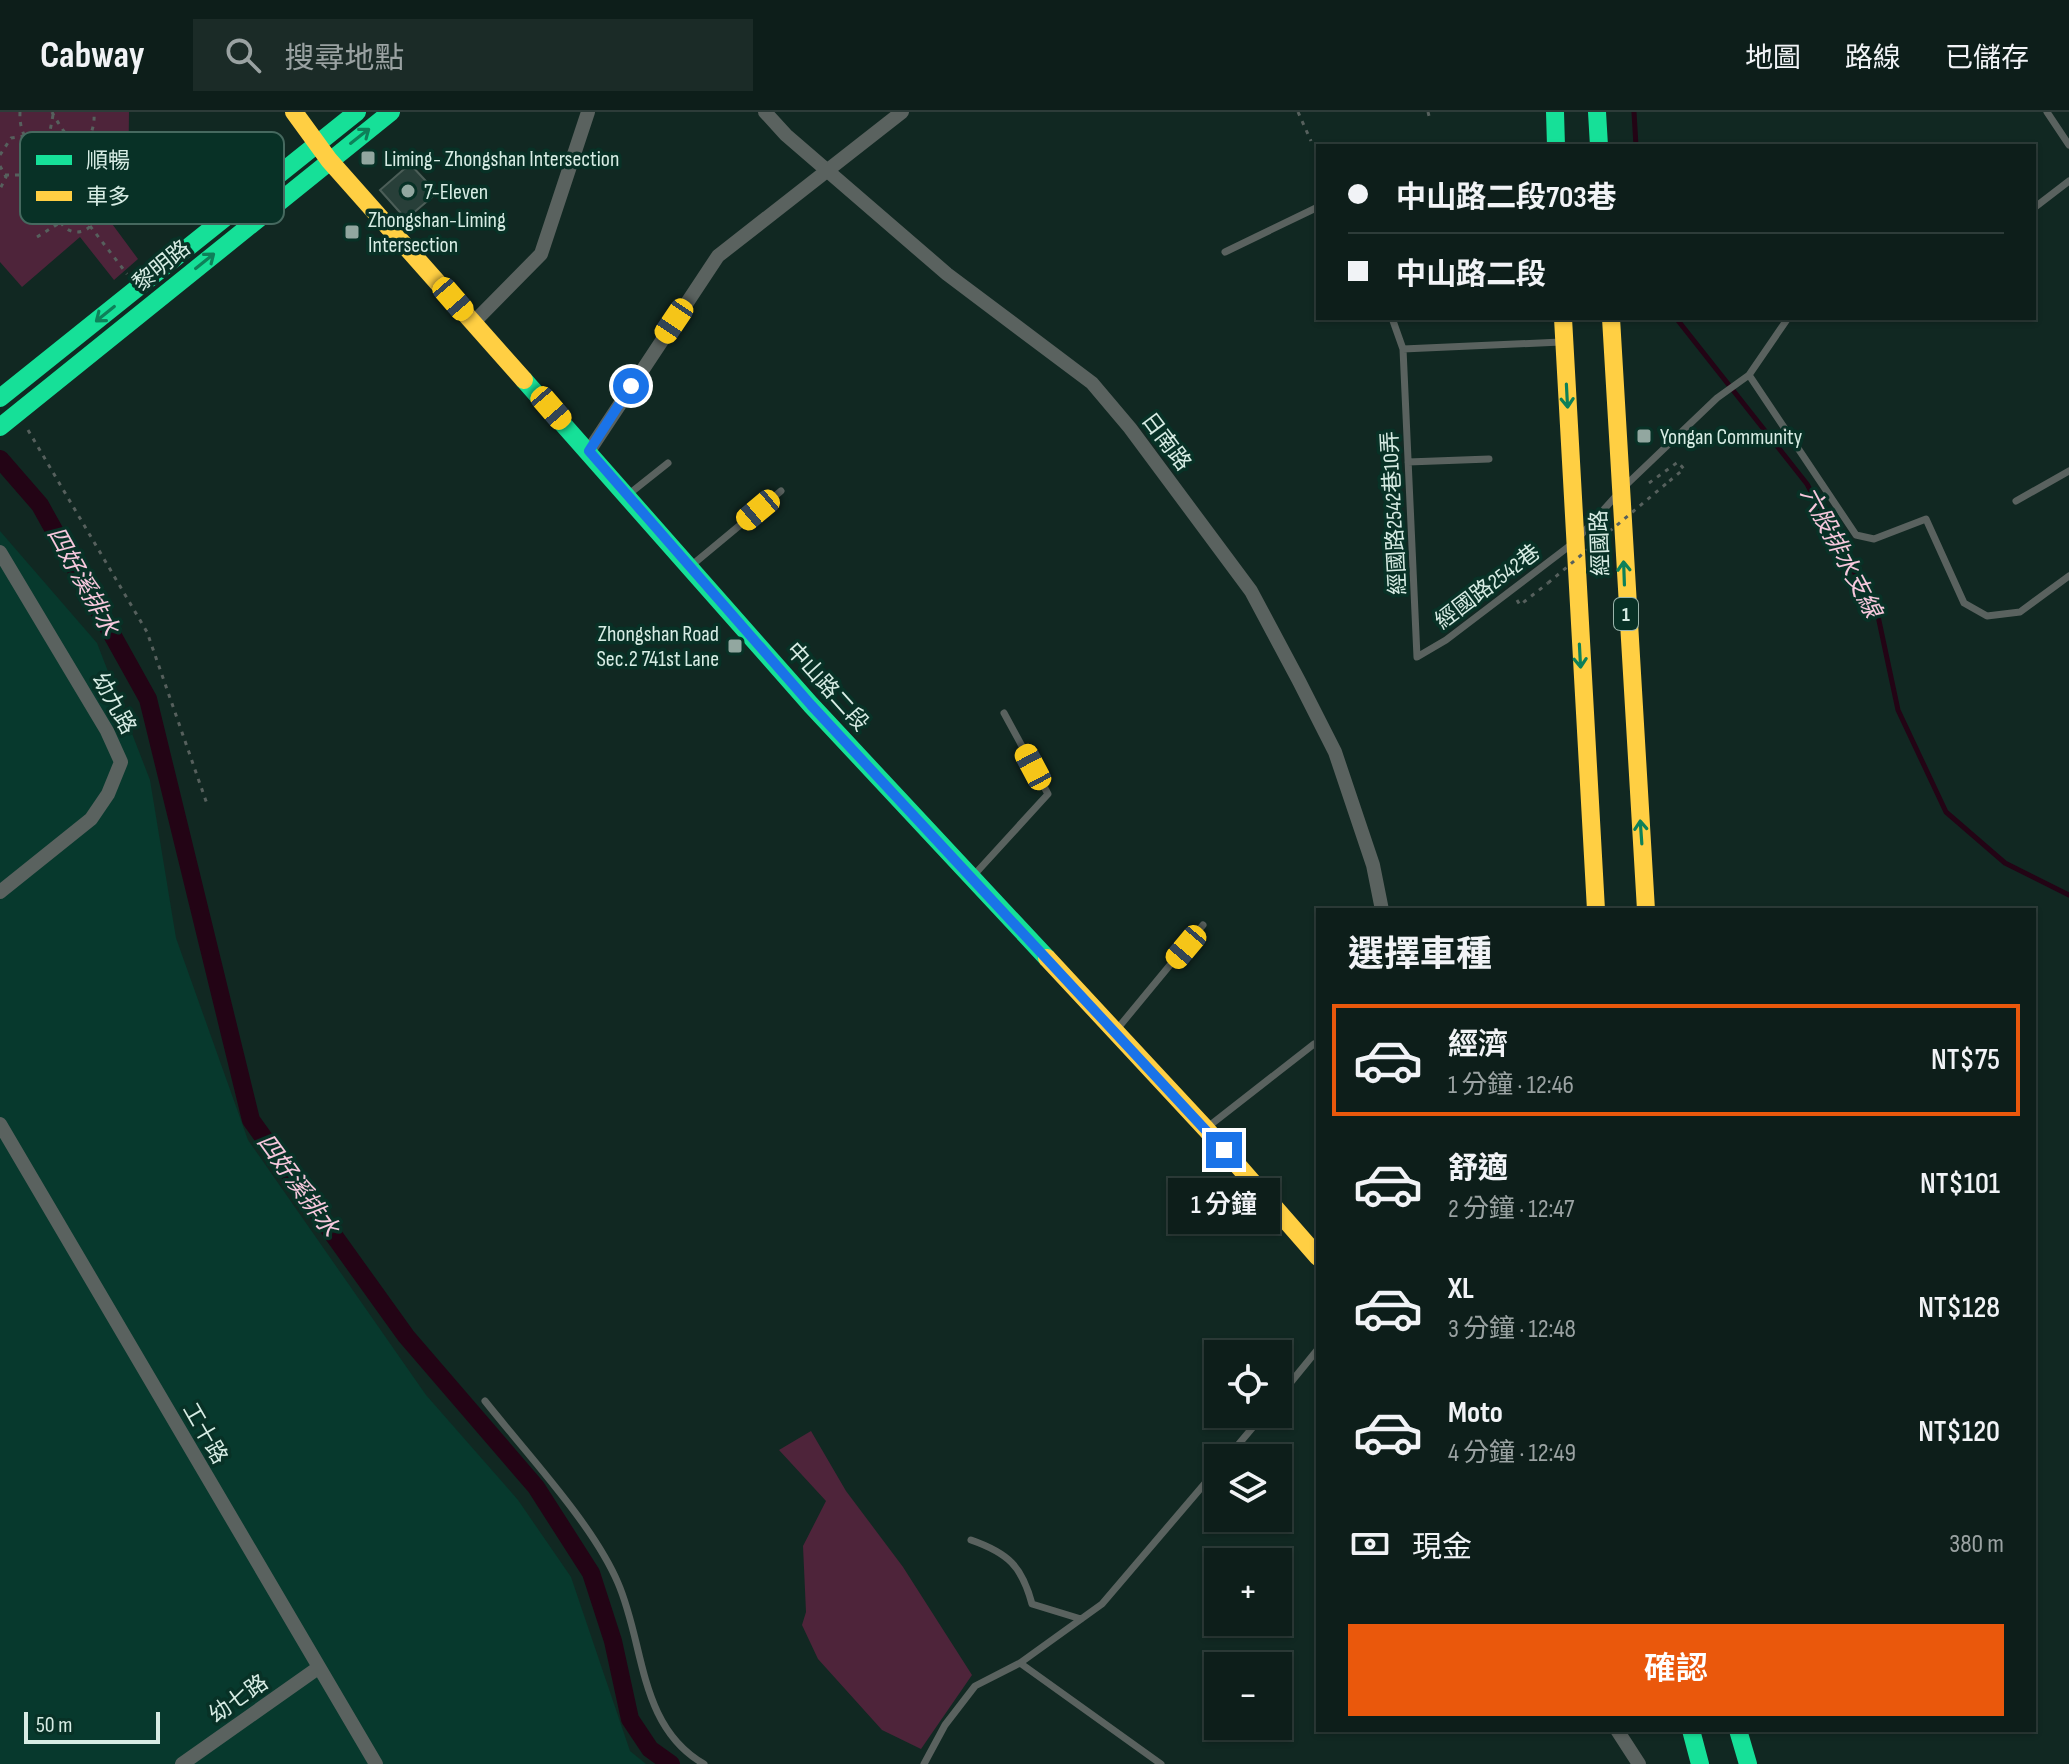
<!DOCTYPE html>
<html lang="zh-TW">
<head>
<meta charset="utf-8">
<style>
	body { margin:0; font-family:"Sofia Sans Condensed","Noto Sans TC",sans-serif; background:#1b2b27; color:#f1f3f6; height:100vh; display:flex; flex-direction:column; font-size:30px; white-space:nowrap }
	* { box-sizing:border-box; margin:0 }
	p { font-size:26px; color:#9aa2a2 }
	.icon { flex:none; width:44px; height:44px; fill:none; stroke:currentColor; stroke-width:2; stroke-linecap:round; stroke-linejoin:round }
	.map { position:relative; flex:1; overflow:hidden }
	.details { position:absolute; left:1316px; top:796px; width:720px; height:824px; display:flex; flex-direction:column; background:#0d1e1a; border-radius:0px; box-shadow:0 2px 6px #0004,0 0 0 2px #2d3c39 }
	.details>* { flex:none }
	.banner { position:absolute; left:1316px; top:32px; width:720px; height:176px; border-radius:0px; box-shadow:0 2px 6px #0004,0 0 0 2px #2d3c39; display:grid; align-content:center; height:176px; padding:0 32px; background:#0d1e1a }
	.fabs { position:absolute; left:1204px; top:1228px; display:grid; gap:16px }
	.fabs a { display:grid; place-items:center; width:88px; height:88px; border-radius:0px; background:#0d1e1a; box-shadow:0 2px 6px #0004,0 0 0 2px #2d3c39; font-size:40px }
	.scale { position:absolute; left:24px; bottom:20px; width:136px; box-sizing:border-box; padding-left:8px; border:4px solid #d7ece4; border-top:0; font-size:22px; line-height:28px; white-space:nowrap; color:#d7ece4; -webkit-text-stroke:6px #083126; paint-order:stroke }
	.end { position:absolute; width:36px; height:36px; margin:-18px; border:10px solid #1a73e8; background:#fff; box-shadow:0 0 0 4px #fff }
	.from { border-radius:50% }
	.bubble { position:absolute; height:56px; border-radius:0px; background:#0d1e1a; box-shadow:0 2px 6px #0004,0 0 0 2px #2d3c39; font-size:26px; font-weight:600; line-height:56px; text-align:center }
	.car { position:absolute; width:24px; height:48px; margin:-24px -12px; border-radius:10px; box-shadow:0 0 6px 2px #0007; background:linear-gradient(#f5c518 24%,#345 0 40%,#f5c518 0 76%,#345 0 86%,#f5c518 0) }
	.banner b { display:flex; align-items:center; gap:28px; height:76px; font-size:30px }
	.banner b+b { border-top:2px solid #2d3c39 }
	.banner i { width:20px; height:20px; background:#f1f3f6 }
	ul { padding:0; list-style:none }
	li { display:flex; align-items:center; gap:24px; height:112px; margin:0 16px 12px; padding:0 16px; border:4px solid transparent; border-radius:0px }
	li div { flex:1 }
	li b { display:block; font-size:30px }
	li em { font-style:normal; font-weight:600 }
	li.selected { border-color:#ea580c }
	li>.icon { width:72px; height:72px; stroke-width:1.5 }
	h2 { padding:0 32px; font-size:36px; line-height:96px }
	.pay { display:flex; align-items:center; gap:20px; height:88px; padding:0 32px; font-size:30px }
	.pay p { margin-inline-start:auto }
	.button { display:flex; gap:16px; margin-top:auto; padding:16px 32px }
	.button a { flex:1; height:92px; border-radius:0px; background:#ea580c; color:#fff; font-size:32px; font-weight:600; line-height:92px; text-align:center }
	header { display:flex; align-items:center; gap:48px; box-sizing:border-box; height:112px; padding:0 40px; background:#0d1e1a; border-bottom:2px solid #2d3c39 }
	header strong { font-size:38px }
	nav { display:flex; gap:44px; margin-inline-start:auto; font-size:28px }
	.search { width:560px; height:72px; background:#1b2b27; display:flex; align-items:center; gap:20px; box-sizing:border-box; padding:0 28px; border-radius:0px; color:#9aa2a2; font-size:30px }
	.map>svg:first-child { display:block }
	.built { fill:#07392d }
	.green { fill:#4e243a }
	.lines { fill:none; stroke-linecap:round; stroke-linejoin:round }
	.stream { stroke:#230415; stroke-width:5 }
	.canal { stroke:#230415; stroke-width:18 }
	.building { fill:#283f39; stroke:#4c5e58; stroke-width:2 }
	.path { stroke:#56605d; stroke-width:3; stroke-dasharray:4 6; stroke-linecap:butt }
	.lane { stroke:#5a625f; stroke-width:7 }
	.street { stroke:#5a625f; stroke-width:14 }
	.fast { stroke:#16e098; stroke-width:18 }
	.slow { stroke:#ffcf43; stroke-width:18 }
	.path-bridge { stroke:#56605d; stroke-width:3; stroke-dasharray:4 6; stroke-linecap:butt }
	.oneway { stroke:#0e8059 }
	.route { stroke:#1a73e8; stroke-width:10 }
	.poi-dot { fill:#92a7a0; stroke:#083126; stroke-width:3 }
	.labels { text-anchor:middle; stroke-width:7; stroke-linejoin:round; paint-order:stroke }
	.shield { fill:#083126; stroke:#99b4ab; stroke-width:2 }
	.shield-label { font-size:20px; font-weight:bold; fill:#d7ece4 }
	.poi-label { font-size:22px; fill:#d7ece4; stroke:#083126; text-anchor:start }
	.street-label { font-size:22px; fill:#d7ece4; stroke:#083126 }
	.water-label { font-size:24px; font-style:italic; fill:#f7c8dd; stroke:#083126 }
	.key { fill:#083126; stroke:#46695f; stroke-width:2 }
	.key-label { font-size:22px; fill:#d7ece4 }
</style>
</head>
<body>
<header>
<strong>Cabway</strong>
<div class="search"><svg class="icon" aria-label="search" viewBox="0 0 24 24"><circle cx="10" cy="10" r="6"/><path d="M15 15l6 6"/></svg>搜尋地點</div>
<nav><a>地圖</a><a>路線</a><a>已儲存</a></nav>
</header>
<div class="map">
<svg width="2069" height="1652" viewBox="0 0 2069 1652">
	<rect width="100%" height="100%" fill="#112822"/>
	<!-- built -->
	<path class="built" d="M 0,419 L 97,531 L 150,668 L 176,826 L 248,1028 L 426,1283 L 518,1388 L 571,1465 L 630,1639 L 646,1652 L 0,1652 Z"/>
	<!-- green -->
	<path class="green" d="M 0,0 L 129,0 L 128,82 L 107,105 L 138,147 L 114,168 L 80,125 L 22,175 L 0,150 Z
		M 811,1319 L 846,1379 L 903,1455 L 972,1563 L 921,1637 L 882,1618 L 818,1547 L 802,1513 L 806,1500 L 803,1434 L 826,1389 L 779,1338 Z"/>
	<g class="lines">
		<!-- stream -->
		<path class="stream" d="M 1634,0 L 1636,34
			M 1676,206 L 1807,372 L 1878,504 L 1898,598 L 1946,700 L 2005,751 L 2069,783"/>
		<!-- canal -->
		<path class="canal" d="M 0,347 L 40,393 L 148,587 L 251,1008 L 406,1224 L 536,1375 L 591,1461 L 613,1529 L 630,1607 L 650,1637 L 671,1652"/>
	</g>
	<!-- building -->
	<path class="building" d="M 410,52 L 437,81 L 406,107 L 380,78 Z"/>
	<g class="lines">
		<!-- path -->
		<path class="path" d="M 20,0 C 17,58 98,57 94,0
			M 52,0 C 64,24 99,59 88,87
			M 1298,0 L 1311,29
			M 1428,0 L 1429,4
			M 53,3 L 42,63 L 64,88
			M 0,43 L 11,26 L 24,24
			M 0,54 L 6,65 L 0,77
			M 5,63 L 42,63
			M59 102a18 18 0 1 1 36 0a18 18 0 1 1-36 0Z
			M 90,114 L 127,162
			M 37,125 L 61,110
			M 28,318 L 147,520 L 207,692
			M 1649,371 L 1678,350 L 1684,357 L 1667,371
			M 1517,488 L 1520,493 L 1548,471"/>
		<!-- lane -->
		<path class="lane" d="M 2047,0 L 2069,33
			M 2034,96 L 2069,69
			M 1225,140 L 1318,95
			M 1392,206 L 1403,237
			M 1561,230 L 1403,237 L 1417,545 L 1446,528 L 1572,432
			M 1749,263 L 1856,423 L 1874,427 L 1926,407 L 1964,491 L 1987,504 L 2020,500 L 2069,464
			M 1408,350 L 1489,347
			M 1626,373 L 1717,286 L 1749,263 L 1788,206
			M 629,382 L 668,351
			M 2016,389 L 2069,359
			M 1581,423 L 1615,385
			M 692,453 L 781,379
			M 974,763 L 1048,682 L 1004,601
			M 1118,916 L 1203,813
			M 1209,1014 L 1314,932
			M 1278,1286 L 1318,1237
			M 485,1289 C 526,1341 593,1412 618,1471 C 645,1533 638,1614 704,1652
			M 1227,1346 L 1264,1302
			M 971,1428 C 1008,1441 1022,1454 1032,1492 L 1081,1507
			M 1020,1551 L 1161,1652
			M 924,1652 L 945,1613 L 975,1574 L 1020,1551 L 1102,1492 L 1218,1356"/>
		<!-- street -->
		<path class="street" d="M 765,0 L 786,23 L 947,162 L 1092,271 L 1130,316 L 1251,479 L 1299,569 L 1335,640 L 1373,753 L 1382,798
			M 474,210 L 541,142 L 588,0
			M 589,339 L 718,144 L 902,0
			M 0,440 L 107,619 L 121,650 L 108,682 L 91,707 L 0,780
			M 0,1012 L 376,1652
			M 1617,1618 L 1639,1652
			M 182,1652 L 318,1556"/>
		<!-- fast -->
		<path class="fast" d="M 1555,0 L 1556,34
			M 1597,0 L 1599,34
			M 524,268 L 811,593 L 1047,846
			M 0,286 L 357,0
			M 0,315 L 391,0
			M 1691,1618 L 1700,1652
			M 1738,1618 L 1748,1652"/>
		<!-- slow -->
		<path class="slow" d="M 294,0 L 329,48 L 524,268
			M 1563,206 L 1596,798
			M 1611,206 L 1646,798
			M 1047,846 L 1206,1017 L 1318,1145"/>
		<!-- path-bridge -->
		<path class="path-bridge" d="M 1548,471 L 1667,371"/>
	</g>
	<!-- one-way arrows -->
	<defs><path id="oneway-shaft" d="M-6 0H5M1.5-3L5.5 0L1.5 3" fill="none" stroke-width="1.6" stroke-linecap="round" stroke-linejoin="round" transform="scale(2)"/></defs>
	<g class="oneway">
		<use href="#oneway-shaft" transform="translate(360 24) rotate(-38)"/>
		<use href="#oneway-shaft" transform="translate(205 149) rotate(-39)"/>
		<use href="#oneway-shaft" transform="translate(105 202) rotate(141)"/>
		<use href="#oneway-shaft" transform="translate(1567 284) rotate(87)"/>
		<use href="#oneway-shaft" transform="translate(1624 461) rotate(-92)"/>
		<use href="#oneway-shaft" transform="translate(1580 544) rotate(87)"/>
		<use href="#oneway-shaft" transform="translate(1641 720) rotate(-94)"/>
	</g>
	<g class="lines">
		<!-- route -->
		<path class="route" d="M 631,274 L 589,339 L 811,593 L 1224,1038"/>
	</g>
	<!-- markers -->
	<g class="poi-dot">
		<rect x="360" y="38" width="16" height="16" rx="4"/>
		<circle cx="408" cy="79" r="8"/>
		<rect x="344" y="112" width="16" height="16" rx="4"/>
		<rect x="1636" y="316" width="16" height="16" rx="4"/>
		<rect x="727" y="526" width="16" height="16" rx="4"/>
	</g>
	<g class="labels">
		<!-- shield labels -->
		<rect class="shield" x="1614" y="486" width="24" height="32" rx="6"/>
		<g class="shield-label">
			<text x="1626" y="509">1</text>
		</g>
		<!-- poi labels -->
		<g class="poi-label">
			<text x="384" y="54">Liming- Zhongshan Intersection</text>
			<text x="424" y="87">7-Eleven</text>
			<text x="368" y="115">Zhongshan-Liming<tspan x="368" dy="25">Intersection</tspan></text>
			<text x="1660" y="332">Yongan Community</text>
			<text x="719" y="529" text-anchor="end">Zhongshan Road<tspan x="719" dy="25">Sec.2 741st Lane</tspan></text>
		</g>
		<!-- street labels -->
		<g class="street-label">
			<text transform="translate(161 153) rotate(-39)" y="8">黎明路</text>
			<text transform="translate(1167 329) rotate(53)" y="8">日南路</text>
			<text transform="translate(1393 401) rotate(-93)" y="8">經國路2542巷10弄</text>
			<text transform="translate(1599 431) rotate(-92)" y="8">經國路</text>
			<text transform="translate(1487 474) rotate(-37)" y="8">經國路2542巷</text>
			<text transform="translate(828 574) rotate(48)" y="8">中山路二段</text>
			<text transform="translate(115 591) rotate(61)" y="8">幼九路</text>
			<text transform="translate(206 1321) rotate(60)" y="8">工十路</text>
			<text transform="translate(238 1586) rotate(-35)" y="8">幼七路</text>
		</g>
		<!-- water labels -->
		<g class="water-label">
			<text transform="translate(1841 440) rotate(62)" y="8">六股排水支線</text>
			<text transform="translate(83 469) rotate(61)" y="8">四好溪排水</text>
			<text transform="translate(298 1073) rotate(54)" y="8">四好溪排水</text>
		</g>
	</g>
	<!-- legend -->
	<rect x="20" y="20" width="264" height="92" rx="12" class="key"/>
	<rect x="36" y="43" width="36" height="10" fill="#16e098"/>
	<rect x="36" y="79" width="36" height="10" fill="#ffcf43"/>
	<g class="key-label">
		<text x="86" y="56">順暢</text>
		<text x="86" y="92">車多</text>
	</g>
</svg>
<div class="fabs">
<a><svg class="icon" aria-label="locate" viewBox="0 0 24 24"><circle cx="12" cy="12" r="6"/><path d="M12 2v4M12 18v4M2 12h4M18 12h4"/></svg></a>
<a><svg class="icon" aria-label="layers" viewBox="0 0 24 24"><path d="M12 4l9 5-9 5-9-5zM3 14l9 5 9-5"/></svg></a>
<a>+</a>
<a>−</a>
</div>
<div class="scale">50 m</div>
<i class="end from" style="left:631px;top:274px"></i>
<i class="end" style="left:1224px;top:1038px"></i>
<div class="bubble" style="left:1168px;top:1066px;width:112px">1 分鐘</div>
<i class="car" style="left:453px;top:187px;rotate:139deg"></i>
<i class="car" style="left:674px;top:209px;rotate:214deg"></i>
<i class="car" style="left:551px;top:296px;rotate:139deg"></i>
<i class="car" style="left:758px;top:398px;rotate:230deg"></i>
<i class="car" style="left:1033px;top:655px;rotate:332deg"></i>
<i class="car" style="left:1186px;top:835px;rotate:220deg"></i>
<div class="banner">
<b><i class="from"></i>中山路二段703巷</b>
<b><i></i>中山路二段</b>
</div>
<section class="details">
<h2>選擇車種</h2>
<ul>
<li class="selected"><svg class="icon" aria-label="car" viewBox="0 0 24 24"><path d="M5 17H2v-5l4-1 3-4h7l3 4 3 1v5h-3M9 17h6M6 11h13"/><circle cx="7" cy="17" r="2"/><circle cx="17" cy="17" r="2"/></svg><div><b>經濟</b><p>1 分鐘 · 12:46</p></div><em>NT$75</em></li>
<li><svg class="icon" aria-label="car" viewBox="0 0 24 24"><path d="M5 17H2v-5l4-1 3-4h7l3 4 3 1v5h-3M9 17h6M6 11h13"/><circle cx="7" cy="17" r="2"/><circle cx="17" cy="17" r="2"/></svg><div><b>舒適</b><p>2 分鐘 · 12:47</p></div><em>NT$101</em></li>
<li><svg class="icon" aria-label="car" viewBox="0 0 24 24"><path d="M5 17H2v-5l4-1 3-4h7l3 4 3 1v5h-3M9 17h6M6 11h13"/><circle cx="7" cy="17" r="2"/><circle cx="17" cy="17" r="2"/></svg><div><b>XL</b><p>3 分鐘 · 12:48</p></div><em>NT$128</em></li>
<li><svg class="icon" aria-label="car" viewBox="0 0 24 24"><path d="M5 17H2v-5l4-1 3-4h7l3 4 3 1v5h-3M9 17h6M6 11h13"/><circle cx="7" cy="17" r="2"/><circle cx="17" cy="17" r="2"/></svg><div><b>Moto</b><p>4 分鐘 · 12:49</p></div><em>NT$120</em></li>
</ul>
<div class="pay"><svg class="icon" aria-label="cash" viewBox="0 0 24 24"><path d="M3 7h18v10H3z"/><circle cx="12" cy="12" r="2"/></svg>現金<p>380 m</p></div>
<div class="button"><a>確認</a></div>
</section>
</div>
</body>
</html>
